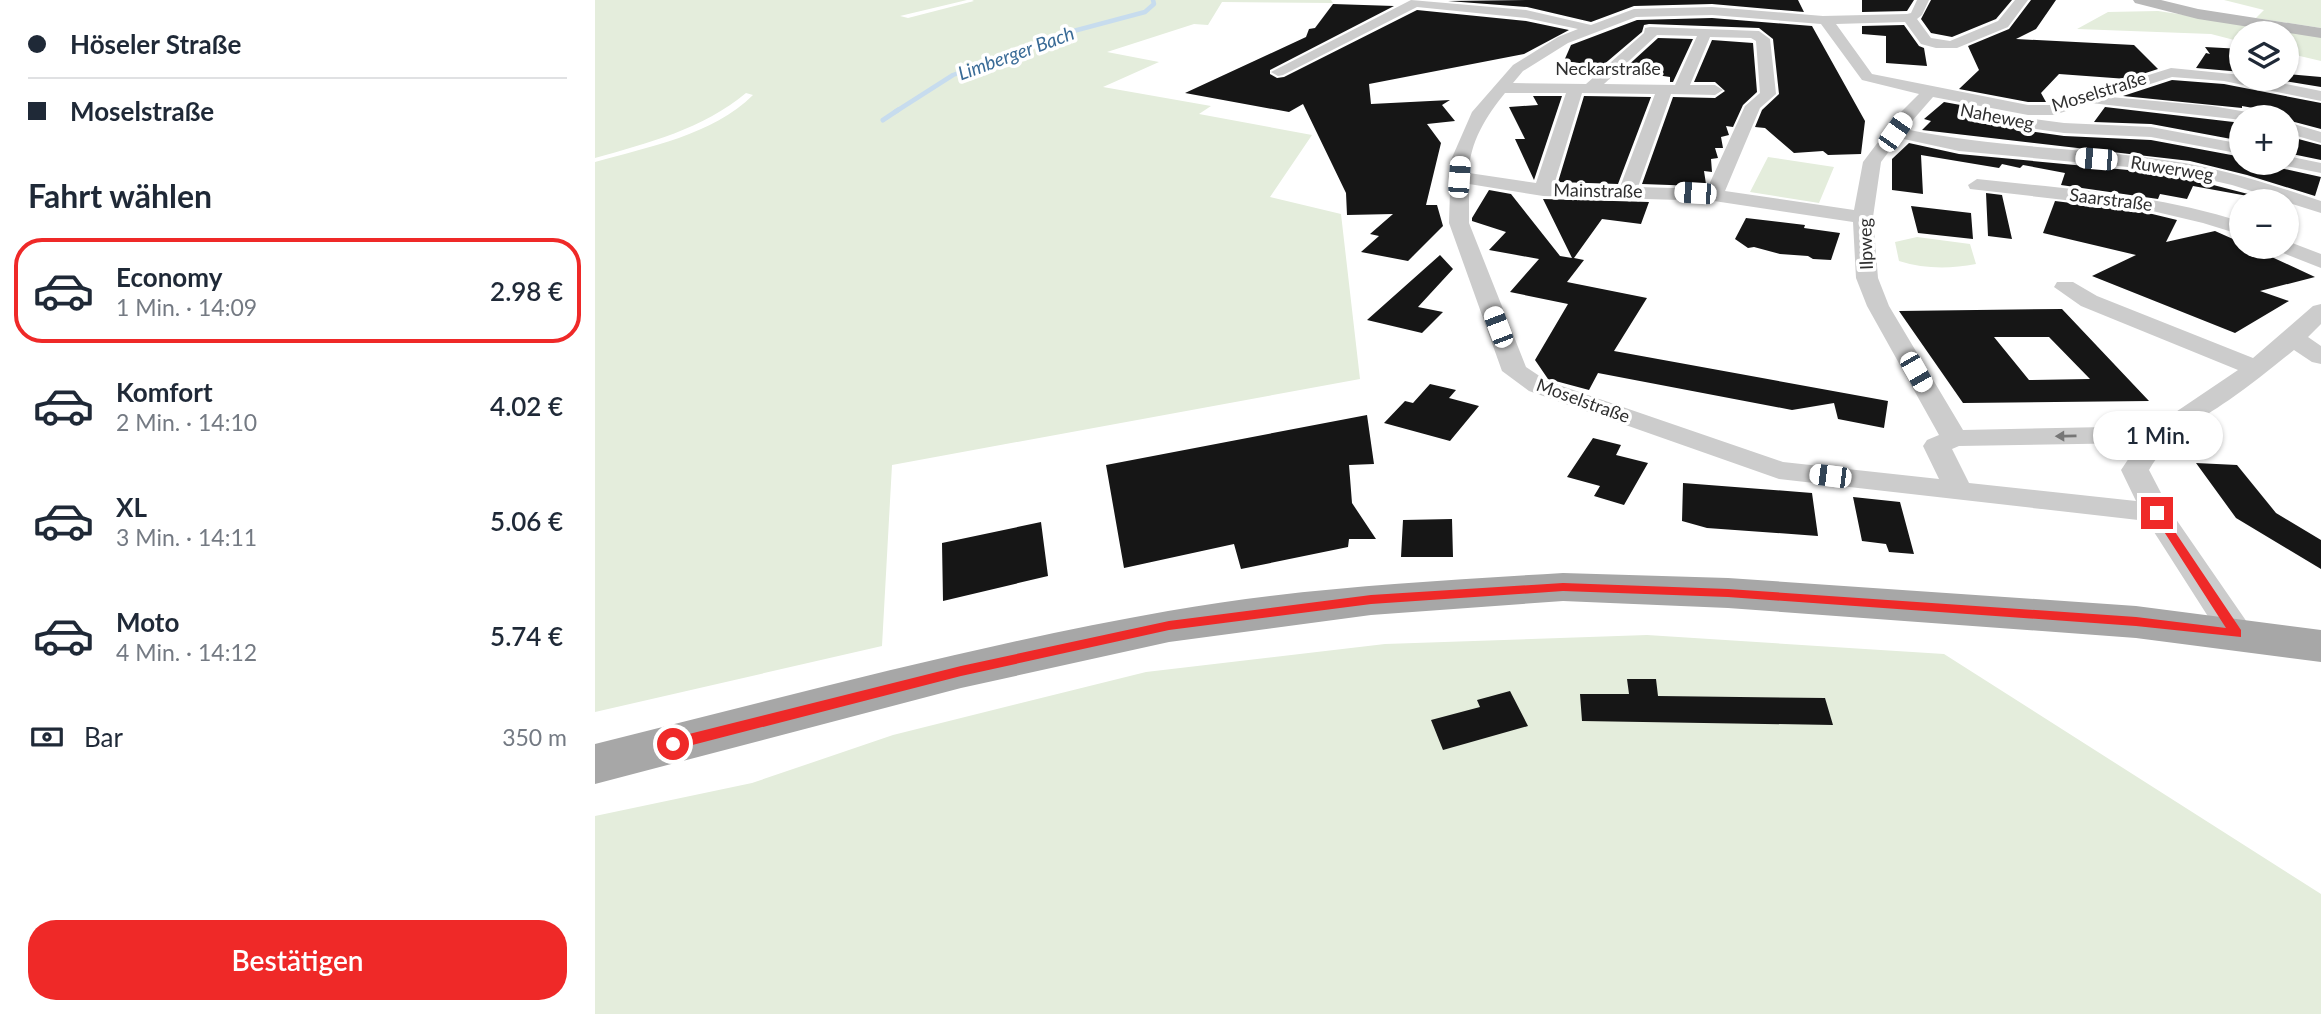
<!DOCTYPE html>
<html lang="de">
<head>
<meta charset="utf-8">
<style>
	body { margin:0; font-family:Lato,sans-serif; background:#f2f2f3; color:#1f2937; height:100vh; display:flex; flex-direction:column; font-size:26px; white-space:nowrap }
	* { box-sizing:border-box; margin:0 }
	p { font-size:23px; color:#747a83 }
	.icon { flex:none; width:38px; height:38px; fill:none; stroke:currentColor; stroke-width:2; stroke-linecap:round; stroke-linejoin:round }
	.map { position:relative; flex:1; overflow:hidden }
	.panel { display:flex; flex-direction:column; background:#fff; width:595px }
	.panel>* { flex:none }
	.guide { display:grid; align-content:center; height:154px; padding:0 28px; background:#fff }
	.fabs { position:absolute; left:1634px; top:21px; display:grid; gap:14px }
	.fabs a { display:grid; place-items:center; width:70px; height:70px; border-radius:50%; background:#fff; box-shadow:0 2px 5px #0004; font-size:35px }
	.end { position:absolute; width:32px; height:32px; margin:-16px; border:9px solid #ef2928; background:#fff; box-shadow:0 0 0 4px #fff }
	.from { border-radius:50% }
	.bubble { position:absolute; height:49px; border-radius:24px; background:#fff; box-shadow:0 2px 5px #0004; font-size:23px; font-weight:600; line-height:49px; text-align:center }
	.car { position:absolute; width:21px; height:42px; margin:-21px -10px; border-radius:9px; box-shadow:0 0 5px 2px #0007; background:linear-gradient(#fff 24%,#345 0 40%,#fff 0 76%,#345 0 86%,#fff 0) }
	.guide b { display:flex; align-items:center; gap:24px; height:66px; font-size:26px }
	.guide b+b { border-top:2px solid #e0e1e3 }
	.guide i { width:18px; height:18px; background:#1f2937 }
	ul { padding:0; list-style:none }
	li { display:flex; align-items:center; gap:21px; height:105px; margin:0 14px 10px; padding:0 14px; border:4px solid transparent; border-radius:28px }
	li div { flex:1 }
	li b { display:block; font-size:26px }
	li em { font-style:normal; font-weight:600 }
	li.active { border-color:#ef2928 }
	li>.icon { width:63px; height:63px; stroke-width:1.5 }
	h2 { padding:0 28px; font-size:32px; line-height:84px }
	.pay { display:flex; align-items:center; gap:18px; height:77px; padding:0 28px; font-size:26px }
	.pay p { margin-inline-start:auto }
	.cta { display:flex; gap:14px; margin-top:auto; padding:14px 28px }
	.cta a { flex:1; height:80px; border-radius:28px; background:#ef2928; color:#fff; font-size:28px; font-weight:600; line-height:80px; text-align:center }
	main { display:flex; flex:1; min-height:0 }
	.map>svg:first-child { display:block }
	.green { fill:#e4eddc }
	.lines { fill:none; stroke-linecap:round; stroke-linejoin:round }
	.stream-far1 { stroke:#c7dcee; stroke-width:4.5 }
	.stream { stroke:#c7dcee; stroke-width:5 }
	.building { fill:#161616; fill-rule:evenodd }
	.minor { fill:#ccc; fill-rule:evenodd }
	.secondary { fill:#b9b9b9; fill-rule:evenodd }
	.primary { fill:#a7a7a7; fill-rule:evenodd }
	.oneway { fill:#767676 }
	.route { fill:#ef2928 }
	.labels { text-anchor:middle; stroke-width:7; stroke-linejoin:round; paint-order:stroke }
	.far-street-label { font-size:18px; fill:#2f2f2f; stroke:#fff }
	.far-water-label { font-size:19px; font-style:italic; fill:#386a96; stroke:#fff }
</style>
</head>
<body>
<main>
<section class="panel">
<div class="guide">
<b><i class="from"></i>Höseler Straße</b>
<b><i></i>Moselstraße</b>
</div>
<h2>Fahrt wählen</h2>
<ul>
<li class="active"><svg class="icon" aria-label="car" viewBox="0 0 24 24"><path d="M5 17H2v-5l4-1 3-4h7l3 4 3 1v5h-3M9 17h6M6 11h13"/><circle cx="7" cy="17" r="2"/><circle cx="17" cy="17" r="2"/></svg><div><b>Economy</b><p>1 Min. · 14:09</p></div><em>2.98 €</em></li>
<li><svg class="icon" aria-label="car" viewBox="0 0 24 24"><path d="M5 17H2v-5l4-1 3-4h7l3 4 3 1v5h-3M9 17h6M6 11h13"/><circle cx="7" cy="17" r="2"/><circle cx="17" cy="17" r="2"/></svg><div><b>Komfort</b><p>2 Min. · 14:10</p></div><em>4.02 €</em></li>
<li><svg class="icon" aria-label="car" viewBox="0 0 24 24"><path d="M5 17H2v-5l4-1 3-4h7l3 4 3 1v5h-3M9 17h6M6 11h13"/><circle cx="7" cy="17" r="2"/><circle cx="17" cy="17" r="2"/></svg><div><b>XL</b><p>3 Min. · 14:11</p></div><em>5.06 €</em></li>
<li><svg class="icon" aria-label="car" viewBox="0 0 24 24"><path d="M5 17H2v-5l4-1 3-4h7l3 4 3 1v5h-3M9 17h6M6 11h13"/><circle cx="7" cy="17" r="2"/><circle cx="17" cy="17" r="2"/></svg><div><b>Moto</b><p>4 Min. · 14:12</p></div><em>5.74 €</em></li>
</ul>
<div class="pay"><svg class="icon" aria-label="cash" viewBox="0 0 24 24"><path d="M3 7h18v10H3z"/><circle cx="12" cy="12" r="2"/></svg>Bar<p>350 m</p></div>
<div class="cta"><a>Bestätigen</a></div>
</section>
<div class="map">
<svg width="1726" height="1014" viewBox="0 0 1726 1014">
	<rect width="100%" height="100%" fill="#fff"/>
	<!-- green -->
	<path class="green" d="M 0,0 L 372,0 L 305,16 L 313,18 L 379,1 L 377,0 L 736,0 L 738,3 L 627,2 L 613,25 L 599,24 L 512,52 L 564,62 L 508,87 L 616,106 L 604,114 L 717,135 L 675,197 L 746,214 L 765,379 L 297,465 L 287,646 L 0,712 L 0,162 C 53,147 118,135 158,95 L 151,93 C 108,129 53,143 0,158 Z
		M 1616,0 L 1726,0 L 1726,28 L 1661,18 L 1669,10 L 1629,0 Z
		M 1563,11 L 1726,35 L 1726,61 L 1692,53 L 1692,33 L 1647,33 L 1647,42 L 1616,34 L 1482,29 L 1513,12 Z
		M 1173,157 L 1239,167 L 1224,203 L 1155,192 Z
		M 1322,237 L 1375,244 L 1381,264 C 1354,269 1330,269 1304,261 L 1300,242 Z
		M 1052,635 L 1349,654 L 1726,894 L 1726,1014 L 0,1014 L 0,816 L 157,783 L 298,735 L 551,672 L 790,644 Z"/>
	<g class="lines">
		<!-- stream-far1 -->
		<path class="stream-far1" d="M 300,112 L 358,75 L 471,33 L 550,12 L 559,4 L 558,0"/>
		<!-- stream -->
		<path class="stream" d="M 288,120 L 303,110"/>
	</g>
	<!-- building -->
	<path class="building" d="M 935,0 L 1203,0 L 1209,12 L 1117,4 L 1039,6 L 996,22 L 932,7 L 853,1 Z
		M 1267,0 L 1319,0 L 1312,11 L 1267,12 Z
		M 1336,0 L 1417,0 L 1401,19 L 1357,37 L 1336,33 L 1326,19 Z
		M 1436,0 L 1461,0 L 1441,29 L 1421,39 L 1539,45 L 1563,69 L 1532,79 L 1464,74 L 1446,93 L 1451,102 L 1433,102 L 1364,89 L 1384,70 L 1373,46 L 1414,29 Z
		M 738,4 L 799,6 L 675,70 L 675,74 L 682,78 L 689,77 L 822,10 L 931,21 L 974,30 L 929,54 L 774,84 L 776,104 L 855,100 L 847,105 L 860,121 L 832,124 L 846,143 L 831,205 L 842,205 L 848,226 L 813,261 L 766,252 L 784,236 L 775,234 L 798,214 L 752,215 L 751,193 L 708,104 L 694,112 L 590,93 L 711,37 L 714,29 L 720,28 Z
		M 1117,18 L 1217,26 L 1270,121 L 1266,154 L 1233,155 L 1228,151 L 1199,153 L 1170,128 L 1160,127 L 1167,110 L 1184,94 L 1178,39 L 1164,28 L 1054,24 L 1049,25 L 1047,32 L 1007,66 L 969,61 L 976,45 L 1042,20 Z
		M 1309,25 L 1324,46 L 1329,48 L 1332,66 L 1291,63 L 1291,36 L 1267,34 L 1267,26 Z
		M 1063,38 L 1098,39 L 1078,82 L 1075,82 L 1075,77 L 1028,70 Z
		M 1117,40 L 1158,43 L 1162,92 L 1148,105 L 1138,127 L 1131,126 L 1134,135 L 1126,137 L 1128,148 L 1120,148 L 1123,158 L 1116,159 L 1117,172 L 1109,171 L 1111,184 L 1102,184 L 1102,186 L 1047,184 L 1078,97 L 1120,98 L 1130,91 L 1120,82 L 1099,82 Z
		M 1610,47 L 1647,49 L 1647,72 L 1601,68 L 1611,53 L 1615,54 Z
		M 1692,74 L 1726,77 L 1726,87 L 1677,79 L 1692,79 Z
		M 1577,80 L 1629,84 L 1726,103 L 1726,129 L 1692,120 L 1692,114 L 1647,106 L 1647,108 L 1528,96 Z
		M 938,96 L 967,96 L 939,180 L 920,139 L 930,139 L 914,107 L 943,105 Z
		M 989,96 L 1056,97 L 1023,184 L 963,182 Z
		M 1349,102 L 1426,116 L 1422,122 L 1426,130 L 1469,136 L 1556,140 L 1647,157 L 1647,163 L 1681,163 L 1685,168 L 1726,177 L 1720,196 L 1652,175 L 1595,161 L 1327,130 L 1336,121 L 1329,119 Z
		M 1510,107 L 1647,123 L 1647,141 L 1556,124 L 1499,122 Z
		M 1692,136 L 1726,145 L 1726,160 L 1692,153 Z
		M 1314,143 L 1364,154 L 1576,174 L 1680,201 L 1598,186 L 1592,199 L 1565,194 L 1563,199 L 1466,185 L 1470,173 L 1428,165 L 1425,168 L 1407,164 L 1404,168 L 1326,155 L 1328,194 L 1297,190 L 1297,159 Z
		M 894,190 L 916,194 L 965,256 L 977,258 L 948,199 L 1054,202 L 1046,224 L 1007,219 L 979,258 L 989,260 L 972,282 L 1052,298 L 1019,351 L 1293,401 L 1289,428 L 1243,419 L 1239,403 L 1197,410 L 1003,373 L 994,390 L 953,379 L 940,360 L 973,304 L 915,292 L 944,259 L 894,250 L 911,232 L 877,221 L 877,218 Z
		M 1391,193 L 1407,195 L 1417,239 L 1393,236 Z
		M 1460,201 L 1549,212 L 1582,220 L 1571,242 L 1620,231 L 1647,243 L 1647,247 L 1655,247 L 1720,277 L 1665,291 L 1694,301 L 1640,333 L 1497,276 L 1541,255 L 1448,233 Z
		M 1316,206 L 1376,213 L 1378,239 L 1323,233 Z
		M 1151,218 L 1210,225 L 1209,228 L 1245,233 L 1236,260 L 1218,259 L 1213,256 L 1185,254 L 1159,247 L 1153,248 L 1140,239 Z
		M 845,255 L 858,269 L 823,307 L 848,312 L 827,333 L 772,320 Z
		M 1467,309 L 1554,401 L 1368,403 L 1304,311 ZM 1399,337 L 1454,337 L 1495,379 L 1434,380 Z
		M 835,384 L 861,390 L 854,398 L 884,406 L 855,441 L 789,423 L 810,401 L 818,403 Z
		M 772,415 L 779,464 L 754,465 L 757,503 L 781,539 L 754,539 L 753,547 L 646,569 L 639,544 L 529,568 L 511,465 Z
		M 998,438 L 1026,445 L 1021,455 L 1053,463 L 1029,505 L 999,496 L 1005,486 L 972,477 Z
		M 1601,463 L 1642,465 L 1681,513 L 1726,540 L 1726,569 L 1641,518 Z
		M 1088,483 L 1217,493 L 1223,536 L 1112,528 L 1087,521 Z
		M 1258,497 L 1305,502 L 1319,554 L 1294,552 L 1291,544 L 1267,541 Z
		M 857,519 L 858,557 L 806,557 L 808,520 Z
		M 446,522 L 453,576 L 348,601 L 347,543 Z
		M 1032,679 L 1061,679 L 1063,696 L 1230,698 L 1238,725 L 987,721 L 985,694 L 1034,694 Z
		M 915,691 L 933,726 L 848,750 L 836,720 L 885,707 L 882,700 Z"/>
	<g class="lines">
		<!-- minor -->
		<path class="minor" d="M 816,0 L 931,10 L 996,25 L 1039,9 L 1117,7 L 1228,16 L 1312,14 L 1316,13 L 1322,0 L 1334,0 L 1327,15 L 1322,19 L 1336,38 L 1355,41 L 1403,21 L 1420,0 L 1433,0 L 1413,27 L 1362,48 L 1341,48 L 1326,44 L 1310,22 L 1241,24 L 1277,74 L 1433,105 L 1458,105 L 1576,68 L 1647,75 L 1647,79 L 1665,79 L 1726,91 L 1726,101 L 1629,81 L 1577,77 L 1515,97 L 1617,106 L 1664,114 L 1666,117 L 1647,117 L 1647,120 L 1496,103 L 1459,115 L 1433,115 L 1338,97 L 1310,129 C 1398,148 1487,147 1576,161 C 1627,168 1677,185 1726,201 L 1726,213 L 1637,185 L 1576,171 L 1364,151 L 1304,138 L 1286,162 L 1278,217 L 1283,278 L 1294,306 L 1368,430 L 1560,426 L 1643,370 L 1486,306 L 1459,287 L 1462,282 L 1478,282 L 1502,296 L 1658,358 L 1718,306 L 1726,304 L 1726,324 L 1713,337 L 1726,346 L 1726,364 L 1717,362 L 1699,350 C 1678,367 1657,384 1634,400 C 1603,421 1574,436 1554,470 L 1576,512 L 1654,625 L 1659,634 L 1654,643 L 1642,646 L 1630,643 L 1552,521 L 1184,479 L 934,391 L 907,371 L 854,223 L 856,160 L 877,112 L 918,65 L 963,37 L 983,29 L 931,18 L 822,7 L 688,75 L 683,76 L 676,72 ZM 1117,15 L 1226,24 L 1267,80 L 1324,94 L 1305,113 L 1268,162 L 1259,210 L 1130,191 L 1165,108 L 1181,94 L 1175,39 L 1164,31 L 1055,27 L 1050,28 L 1049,33 L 991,84 L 918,83 L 928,71 L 973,43 L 1041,17 ZM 1062,35 L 1102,36 L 1080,85 L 1009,84 ZM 1115,37 L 1156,38 L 1161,41 L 1165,93 L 1150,106 L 1112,189 L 1043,187 L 1076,94 L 1120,95 L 1128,90 L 1120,85 L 1095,85 ZM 910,93 L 971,93 L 941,183 L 874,173 C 874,143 892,115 910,93 ZM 987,93 L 1060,94 L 1025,187 L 959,185 ZM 874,184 L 948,196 L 1119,201 L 1258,222 L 1261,278 L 1272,306 L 1344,435 L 1332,440 L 1328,446 L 1344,479 L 1188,462 L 952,381 L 931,367 L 874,223 ZM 1544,443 L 1526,470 L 1541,501 L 1374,483 L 1357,449 L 1364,446 Z
			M 1432,118 L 1469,123 L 1556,127 L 1647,144 L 1647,154 L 1556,137 L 1469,133 L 1426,127 L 1424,123 L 1426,119 Z
			M 1692,122 L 1726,132 L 1726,143 L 1692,133 Z
			M 1692,156 L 1726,163 L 1726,173 L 1686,165 L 1684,163 L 1692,163 Z
			M 1382,179 C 1471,189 1561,194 1647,222 L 1647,235 L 1608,223 L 1549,209 L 1375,189 L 1373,185 Z
			M 1692,241 L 1726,254 L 1726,268 L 1683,251 L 1680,247 L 1692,247 Z"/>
		<!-- secondary -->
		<path class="secondary" d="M 1538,0 L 1566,0 L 1603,9 L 1726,28 L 1726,38 L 1603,19 L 1540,3 Z"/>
		<!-- primary -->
		<path class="primary" d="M 968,573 L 1133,578 L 1541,606 L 1726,630 L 1726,662 L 1541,638 L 1133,608 L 968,601 L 776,615 L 574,642 L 366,688 L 0,784 L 0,744 C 190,697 380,645 573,611 C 702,588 837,581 968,573 Z"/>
	</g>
	<!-- one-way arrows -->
	<defs><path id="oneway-solid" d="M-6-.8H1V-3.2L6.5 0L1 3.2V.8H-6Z" transform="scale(1.75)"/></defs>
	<use class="oneway" href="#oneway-solid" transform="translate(1471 436) rotate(179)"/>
	<!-- route -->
	<path class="route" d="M 1562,509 L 1566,511 L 1646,630 L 1646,637 L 1541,626 L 1133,597 L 968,591 L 776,604 L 574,630 L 366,676 L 78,750 L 71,744 L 78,738 L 366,666 L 574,621 L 776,595 L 968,583 L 1133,589 L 1541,617 L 1631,628 L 1557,513 Z"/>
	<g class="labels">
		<!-- far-street labels -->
		<g class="far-street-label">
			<text x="1013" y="75">Neckarstraße</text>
			<text transform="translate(1504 92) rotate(-17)" y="6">Moselstraße</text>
			<text transform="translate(1402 117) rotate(11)" y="6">Naheweg</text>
			<text transform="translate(1577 169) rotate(9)" y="6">Ruwerweg</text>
			<text transform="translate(1003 191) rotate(1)" y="6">Mainstraße</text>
			<text transform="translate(1516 200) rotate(7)" y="6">Saarstraße</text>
			<text transform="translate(1271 244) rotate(-92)" y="6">Ilpweg</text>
			<text transform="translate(988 401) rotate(20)" y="6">Moselstraße</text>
		</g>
		<!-- far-water labels -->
		<g class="far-water-label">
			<text transform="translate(421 53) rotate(-20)" y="7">Limberger Bach</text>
		</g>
	</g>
</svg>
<div class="fabs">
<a><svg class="icon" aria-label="layers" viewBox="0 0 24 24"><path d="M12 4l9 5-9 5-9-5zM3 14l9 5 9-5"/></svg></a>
<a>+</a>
<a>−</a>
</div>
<i class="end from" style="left:78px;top:744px"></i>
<i class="end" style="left:1562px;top:513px"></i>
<div class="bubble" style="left:1498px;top:411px;width:130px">1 Min.</div>
<i class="car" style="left:1300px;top:132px;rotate:35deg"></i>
<i class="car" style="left:1501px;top:159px;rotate:275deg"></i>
<i class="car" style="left:864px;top:177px;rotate:4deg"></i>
<i class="car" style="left:1100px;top:193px;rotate:274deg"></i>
<i class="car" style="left:903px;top:327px;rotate:339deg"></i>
<i class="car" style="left:1321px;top:372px;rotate:150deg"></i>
<i class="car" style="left:1235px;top:476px;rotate:277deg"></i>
</div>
</main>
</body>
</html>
